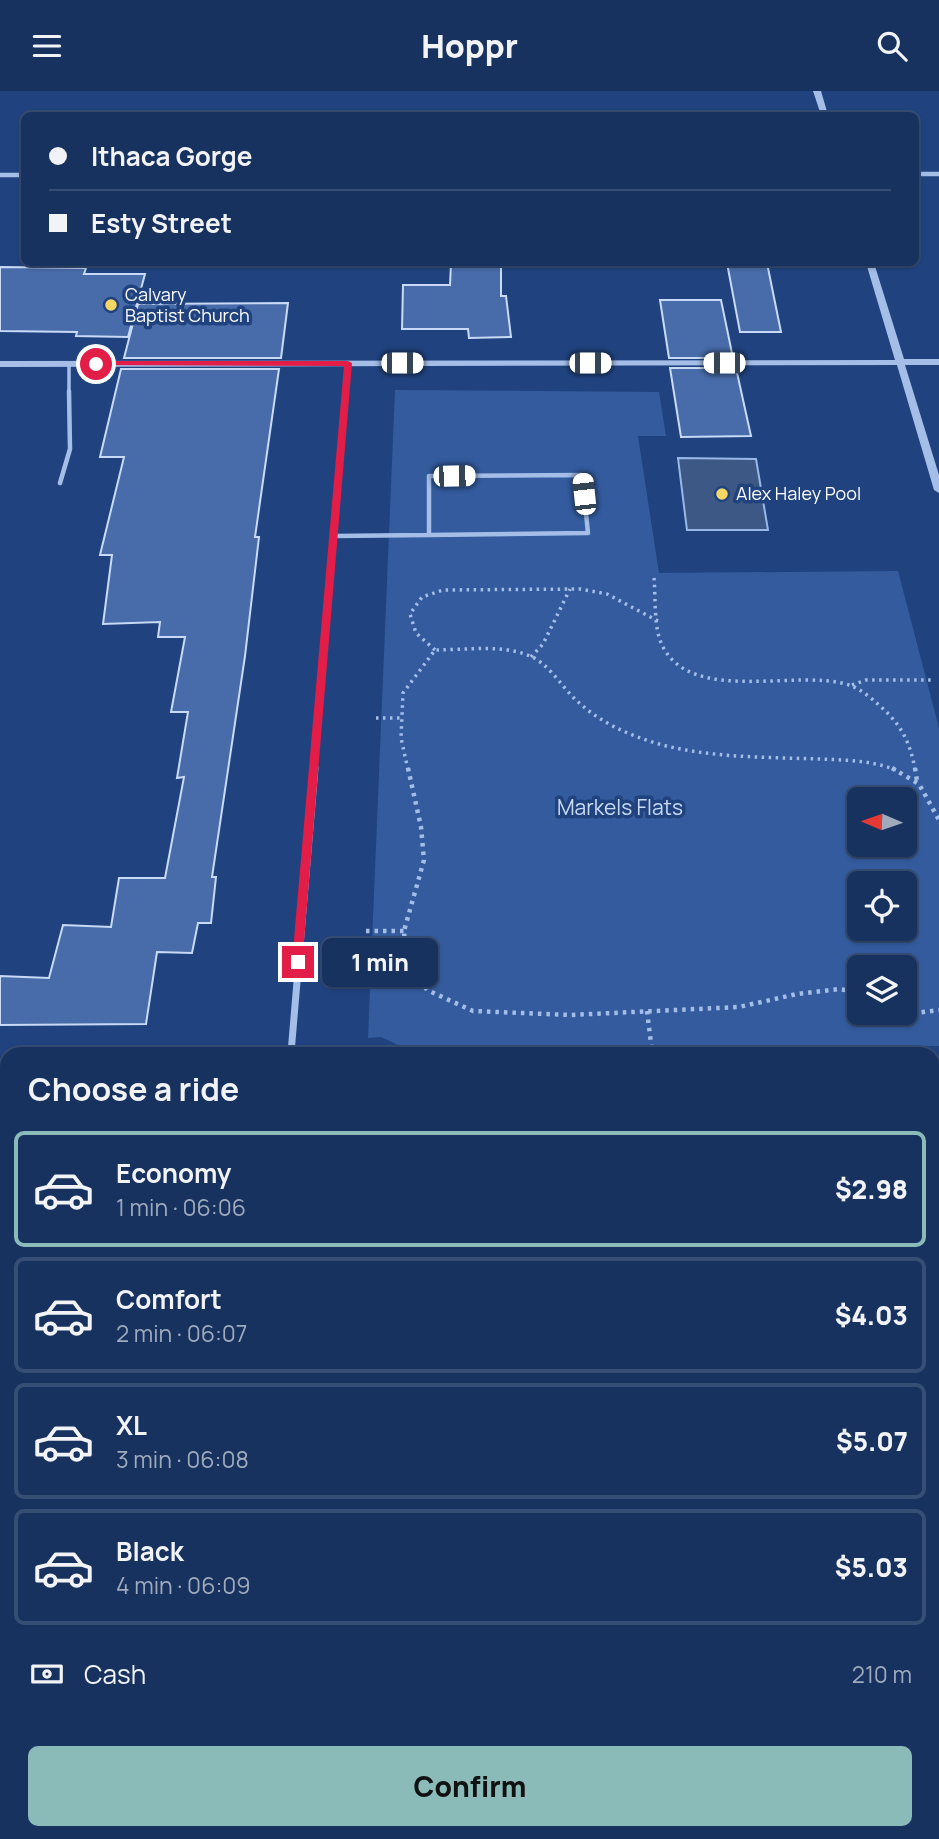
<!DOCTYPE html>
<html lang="en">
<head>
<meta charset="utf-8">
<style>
	body { margin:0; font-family:Manrope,sans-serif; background:#253e68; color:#f1f3f6; height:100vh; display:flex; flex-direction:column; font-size:26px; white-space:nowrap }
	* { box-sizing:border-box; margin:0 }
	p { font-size:23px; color:#9faabd }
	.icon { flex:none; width:38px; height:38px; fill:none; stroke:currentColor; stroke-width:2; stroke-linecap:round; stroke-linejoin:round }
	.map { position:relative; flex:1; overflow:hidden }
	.drawer { position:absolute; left:0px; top:956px; width:940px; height:793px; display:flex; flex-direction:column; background:#18325f; border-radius:21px 21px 0 0; box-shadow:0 2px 5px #0004,0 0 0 2px #364d74 }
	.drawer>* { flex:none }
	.guide { position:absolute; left:21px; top:21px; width:898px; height:154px; border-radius:10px; box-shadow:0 2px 5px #0004,0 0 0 2px #364d74; display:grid; align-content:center; height:154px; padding:0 28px; background:#18325f }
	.needle { width:46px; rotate:272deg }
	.buttons { position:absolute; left:847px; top:696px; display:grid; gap:14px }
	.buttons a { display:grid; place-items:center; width:70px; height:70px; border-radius:10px; background:#18325f; box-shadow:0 2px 5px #0004,0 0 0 2px #364d74; font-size:35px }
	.end { position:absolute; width:32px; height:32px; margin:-16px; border:9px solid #e11d48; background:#fff; box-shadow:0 0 0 4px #fff }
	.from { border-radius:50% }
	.bubble { position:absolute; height:49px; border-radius:10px; background:#18325f; box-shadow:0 2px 5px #0004,0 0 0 2px #364d74; font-size:23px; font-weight:800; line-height:49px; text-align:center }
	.car { position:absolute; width:21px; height:42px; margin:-21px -10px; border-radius:9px; box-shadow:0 0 5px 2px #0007; background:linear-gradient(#fff 24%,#345 0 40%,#fff 0 76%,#345 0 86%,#fff 0) }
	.guide b { display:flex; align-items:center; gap:24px; height:66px; font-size:26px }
	.guide b+b { border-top:2px solid #364d74 }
	.guide i { width:18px; height:18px; background:#f1f3f6 }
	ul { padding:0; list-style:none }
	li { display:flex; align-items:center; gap:21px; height:116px; margin:0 14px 10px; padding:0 14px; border:4px solid #364d74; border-radius:10px }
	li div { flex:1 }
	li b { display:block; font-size:26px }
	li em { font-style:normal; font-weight:800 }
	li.selected { border-color:#8bbbb9 }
	li>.icon { width:63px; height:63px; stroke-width:1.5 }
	h2 { padding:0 28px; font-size:32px; line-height:84px }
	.pay { display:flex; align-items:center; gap:18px; height:77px; padding:0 28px; font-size:26px }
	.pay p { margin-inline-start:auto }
	.cta { display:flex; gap:14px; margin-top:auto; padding:14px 28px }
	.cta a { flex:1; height:80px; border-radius:10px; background:#8bbbb9; color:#111; font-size:28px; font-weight:800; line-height:80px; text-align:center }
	header { display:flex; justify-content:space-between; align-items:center; height:91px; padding:0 28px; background:#18325f; font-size:32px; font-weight:800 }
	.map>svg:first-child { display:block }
	.green { fill:#335b9d; fill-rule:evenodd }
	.water { fill:#3d5884; stroke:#98b8e9; stroke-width:2 }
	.building { fill:#486ca9; stroke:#c8daf6; stroke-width:2 }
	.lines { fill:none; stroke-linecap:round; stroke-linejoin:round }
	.path-far1 { stroke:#a4bee8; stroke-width:3.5; stroke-dasharray:2.5 4.5; stroke-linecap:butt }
	.path { stroke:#a4bee8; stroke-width:4.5; stroke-dasharray:3.5 5; stroke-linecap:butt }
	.service-far1 { stroke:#a4bee8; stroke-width:3.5 }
	.service { stroke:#a4bee8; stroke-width:4.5 }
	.minor-far3 { stroke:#a4bee8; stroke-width:4.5 }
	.minor-far2 { stroke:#a4bee8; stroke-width:5 }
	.minor-far1 { stroke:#a4bee8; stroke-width:7 }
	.minor { stroke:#a4bee8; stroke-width:9 }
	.tertiary { fill:#a4bee8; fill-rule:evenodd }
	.route { fill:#e11d48 }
	.poi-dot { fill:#f5d665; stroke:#20437f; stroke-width:2.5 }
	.labels { text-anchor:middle; stroke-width:7; stroke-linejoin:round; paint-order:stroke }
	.far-poi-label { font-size:18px; fill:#fff; stroke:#20437f; text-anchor:start }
	.park-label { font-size:21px; fill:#c8daf6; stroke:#20437f }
</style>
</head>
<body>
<header><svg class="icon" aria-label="menu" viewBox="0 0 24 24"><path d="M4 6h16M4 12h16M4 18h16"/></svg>Hoppr<svg class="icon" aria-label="search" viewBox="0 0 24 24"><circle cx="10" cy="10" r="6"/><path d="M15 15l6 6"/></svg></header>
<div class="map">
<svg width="939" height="1748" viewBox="0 0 939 1748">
	<rect width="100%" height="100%" fill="#20437f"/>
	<!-- green -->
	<path class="green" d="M 395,299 L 659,301 L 666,345 L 638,345 L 659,482 L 898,480 L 939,637 L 939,955 L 400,955 L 381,946 L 368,947 ZM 859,709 L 905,709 L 905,754 L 859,754 ZM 859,793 L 905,793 L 905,838 L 859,838 ZM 859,877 L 905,877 L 905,922 L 859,922 Z"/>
	<!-- water -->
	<path class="water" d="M 678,367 L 756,368 L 768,439 L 687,439 Z"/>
	<!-- building -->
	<path class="building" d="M 451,172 L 501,172 L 501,205 L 506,205 L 511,246 L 469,247 L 468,238 L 402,238 L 403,194 L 450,194 Z
		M 727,172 L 767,172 L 781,241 L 740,241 Z
		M 0,176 L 86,177 L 84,183 L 145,183 L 128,246 L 76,245 L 77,241 L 0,240 Z
		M 660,209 L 721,209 L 733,267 L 669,267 Z
		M 288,212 L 281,267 L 124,267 L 138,213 Z
		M 670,277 L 736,277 L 751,345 L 681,346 Z
		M 121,278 L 279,278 L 255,446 L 259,446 L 245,565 L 212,786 L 216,786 L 211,832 L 198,832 L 192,862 L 157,861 L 146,933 L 0,934 L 0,885 L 49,887 L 63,834 L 111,836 L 119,787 L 165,787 L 184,686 L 177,687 L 188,621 L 171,621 L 185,546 L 158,546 L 160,531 L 103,533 L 112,464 L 100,464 L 124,366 L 100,366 Z"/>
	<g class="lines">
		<!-- path-far1 -->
		<path class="path-far1" d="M 654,487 C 656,508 653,537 663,556 C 694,614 797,577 849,594 C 861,598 871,607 880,615 C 901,633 911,653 915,679
			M 435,559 L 416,542 L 410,523 L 422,506 L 443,499 L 580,498 L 607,503 L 658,530
			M 531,566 L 543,553 L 570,498
			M 852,594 L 866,589 L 932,589
			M 376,627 L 400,627
			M 408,679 L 401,647 L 403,602 L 435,559 C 465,559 502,553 530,565 C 549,573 561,595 576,609 C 599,631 628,644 659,653 C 710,667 765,666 817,668 C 844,669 871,669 896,679"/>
		<!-- path -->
		<path class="path" d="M 408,677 L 421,736 L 424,769 L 404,840 L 406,869 L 427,899 L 473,920 L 570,924 L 739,916 L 797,903 L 839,898 L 859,901
			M 892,677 L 919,693 L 939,729
			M 915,677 L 917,690
			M 366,840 L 404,840
			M 905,919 L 916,922 L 939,919
			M 647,920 L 652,960"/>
		<!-- service-far1 -->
		<path class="service-far1" d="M 69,273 L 69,302"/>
		<!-- service -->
		<path class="service" d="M 582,384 L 588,442 L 429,444 L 429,385 Z
			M 60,392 L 70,358 L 69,300
			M 333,445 L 429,444"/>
		<!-- minor-far3 -->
		<path class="minor-far3" d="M 915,83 L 939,83
			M 0,84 L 24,84
			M 346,302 L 348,272"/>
		<!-- minor-far2 -->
		<path class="minor-far2" d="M 314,679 L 346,300"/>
		<!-- minor-far1 -->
		<path class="minor-far1" d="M 291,962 L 315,677"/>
		<!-- minor -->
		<path class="minor" d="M 236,1741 L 236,1748"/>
		<!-- tertiary -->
		<path class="tertiary" d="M 813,0 L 821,0 L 828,24 L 821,24 Z
			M 866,172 L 874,172 L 904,268 L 939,268 L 939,274 L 905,274 L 939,384 L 939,402 L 934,399 L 897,274 L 0,276 L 0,270 L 895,269 Z
			M 933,1001 L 939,1001 L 939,1011 L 933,1011 Z
			M 0,1003 L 7,1003 L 7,1013 L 0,1013 Z"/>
	</g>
	<!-- route -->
	<path class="route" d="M 96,270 L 348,270 L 352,272 L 302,874 L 298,875 L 292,871 L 344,275 L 94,274 Z"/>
	<!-- markers -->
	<g class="poi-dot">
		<circle cx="111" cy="214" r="7"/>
		<circle cx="722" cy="403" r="7"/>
	</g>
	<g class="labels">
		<!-- far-poi labels -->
		<g class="far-poi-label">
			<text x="125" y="210">Calvary<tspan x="125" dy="21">Baptist Church</tspan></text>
			<text x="736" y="409">Alex Haley Pool</text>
		</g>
		<!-- park labels -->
		<g class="park-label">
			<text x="620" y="724">Markels Flats</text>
		</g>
	</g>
</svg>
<div class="buttons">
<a><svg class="needle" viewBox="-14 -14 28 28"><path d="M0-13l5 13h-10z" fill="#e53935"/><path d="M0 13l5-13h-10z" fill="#9faabd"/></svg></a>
<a><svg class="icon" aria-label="locate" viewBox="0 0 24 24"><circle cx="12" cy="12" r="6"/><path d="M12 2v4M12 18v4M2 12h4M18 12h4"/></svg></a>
<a><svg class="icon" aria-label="layers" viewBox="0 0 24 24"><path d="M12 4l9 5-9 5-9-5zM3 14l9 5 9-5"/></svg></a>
</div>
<i class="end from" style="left:96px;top:273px"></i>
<i class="end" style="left:298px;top:871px"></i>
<div class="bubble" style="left:322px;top:847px;width:116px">1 min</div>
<i class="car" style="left:402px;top:272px;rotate:90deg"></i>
<i class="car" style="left:590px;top:272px;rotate:90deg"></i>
<i class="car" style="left:724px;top:272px;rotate:270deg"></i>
<i class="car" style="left:454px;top:385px;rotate:89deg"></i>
<i class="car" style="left:584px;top:403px;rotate:354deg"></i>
<div class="guide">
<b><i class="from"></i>Ithaca Gorge</b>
<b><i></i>Esty Street</b>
</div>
<section class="drawer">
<h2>Choose a ride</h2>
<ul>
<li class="selected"><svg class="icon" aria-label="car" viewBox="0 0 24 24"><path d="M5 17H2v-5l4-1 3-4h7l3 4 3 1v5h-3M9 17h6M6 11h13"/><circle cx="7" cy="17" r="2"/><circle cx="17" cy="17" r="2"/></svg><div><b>Economy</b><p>1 min · 06:06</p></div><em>$2.98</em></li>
<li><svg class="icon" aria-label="car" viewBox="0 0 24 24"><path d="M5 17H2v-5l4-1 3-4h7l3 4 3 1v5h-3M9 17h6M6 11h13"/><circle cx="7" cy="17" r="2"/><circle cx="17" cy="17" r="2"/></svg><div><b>Comfort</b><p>2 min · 06:07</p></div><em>$4.03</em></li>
<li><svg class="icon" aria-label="car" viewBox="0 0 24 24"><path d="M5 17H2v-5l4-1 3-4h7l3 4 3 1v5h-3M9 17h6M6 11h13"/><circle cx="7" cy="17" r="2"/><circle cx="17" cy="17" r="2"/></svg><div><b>XL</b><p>3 min · 06:08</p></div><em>$5.07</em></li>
<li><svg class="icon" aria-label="car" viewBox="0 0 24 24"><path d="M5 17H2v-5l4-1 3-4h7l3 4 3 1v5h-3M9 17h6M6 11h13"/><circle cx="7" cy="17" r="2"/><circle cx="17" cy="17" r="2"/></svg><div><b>Black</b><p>4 min · 06:09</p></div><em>$5.03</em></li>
</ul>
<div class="pay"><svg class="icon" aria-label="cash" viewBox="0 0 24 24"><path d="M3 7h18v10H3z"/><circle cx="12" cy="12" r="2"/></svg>Cash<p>210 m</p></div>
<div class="cta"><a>Confirm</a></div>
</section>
</div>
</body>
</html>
